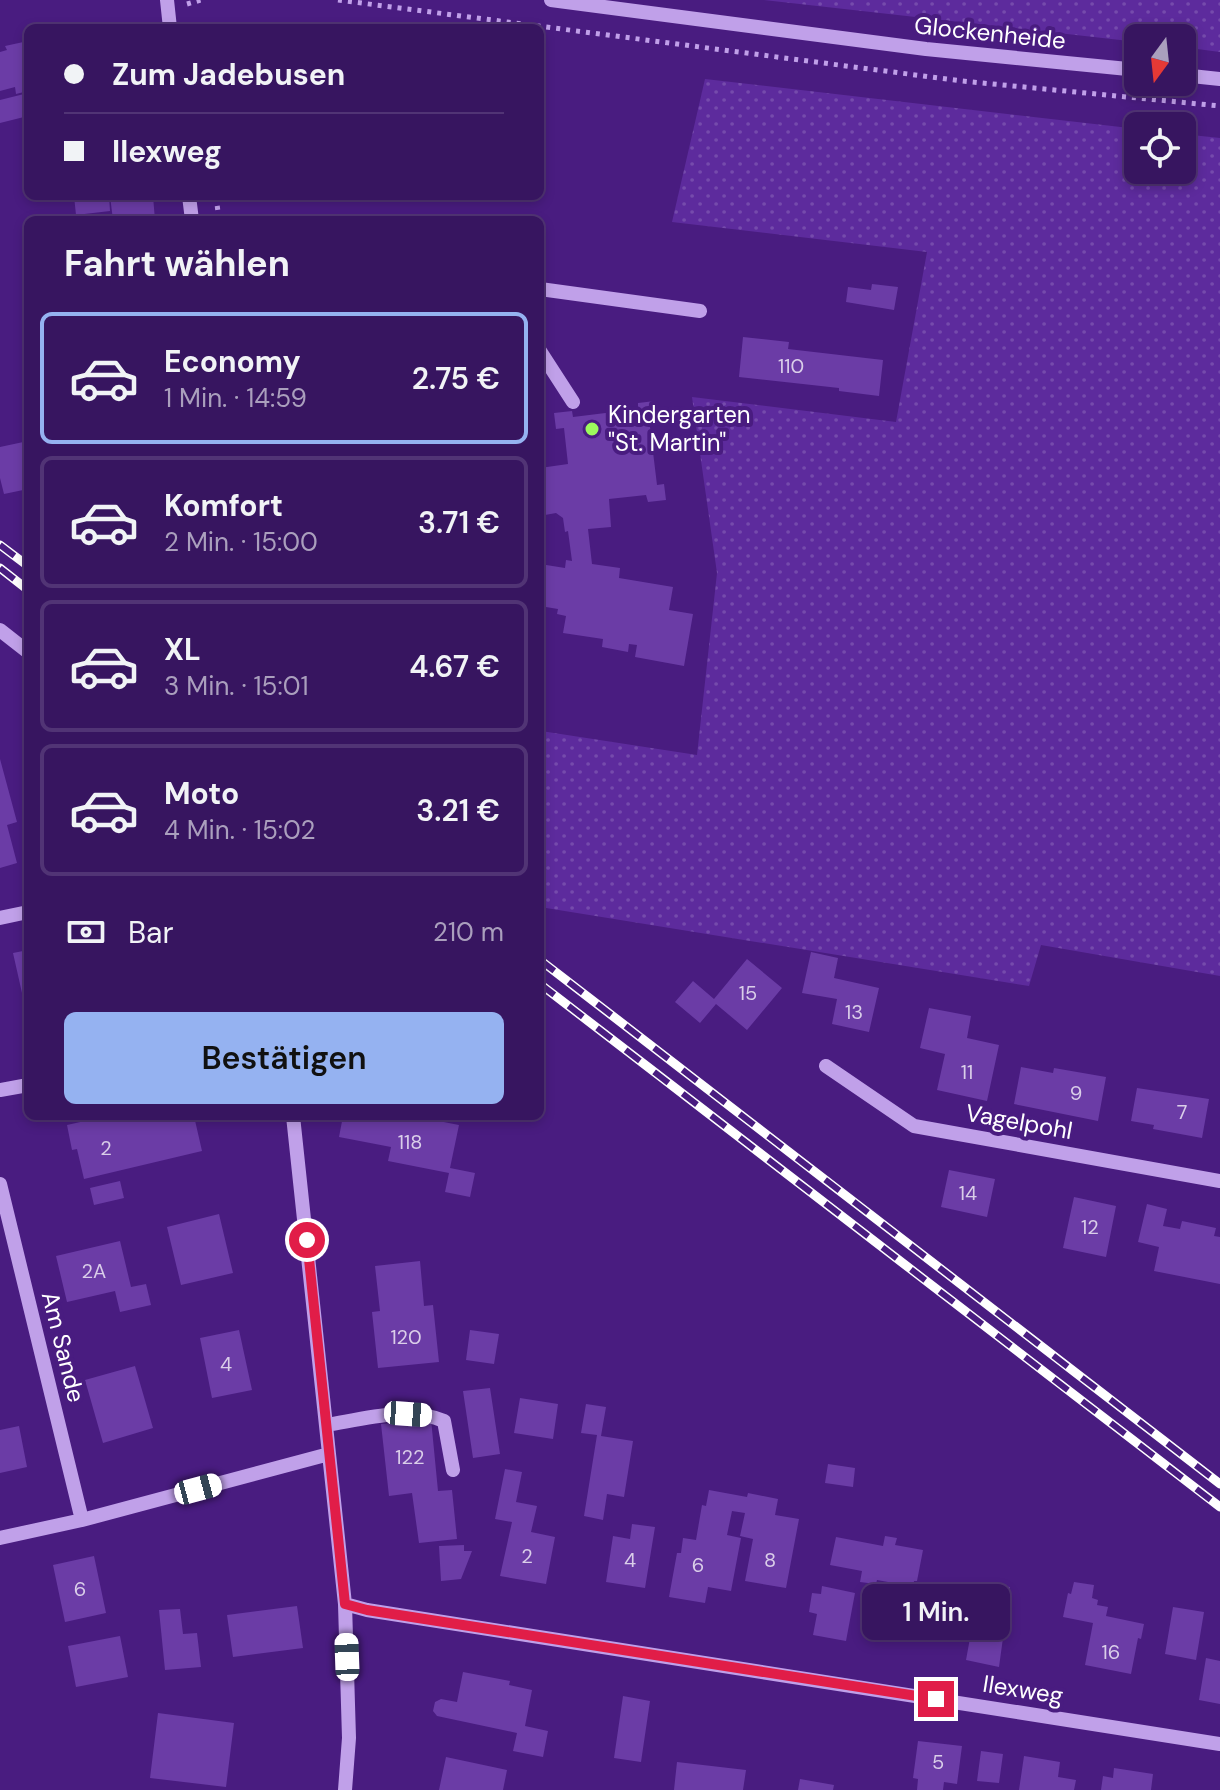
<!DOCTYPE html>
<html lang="de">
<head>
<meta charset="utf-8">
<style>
	body { margin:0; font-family:"DM Sans",sans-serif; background:#422269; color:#f1f3f6; height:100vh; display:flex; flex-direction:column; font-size:30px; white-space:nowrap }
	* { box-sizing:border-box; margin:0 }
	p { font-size:26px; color:#aa9fbd }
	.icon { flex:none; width:44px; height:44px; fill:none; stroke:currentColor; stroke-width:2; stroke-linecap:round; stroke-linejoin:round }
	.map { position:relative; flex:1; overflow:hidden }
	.panel { position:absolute; left:24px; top:216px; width:520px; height:904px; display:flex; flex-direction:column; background:#371560; border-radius:12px; box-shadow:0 4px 12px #0003,0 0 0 2px #513475 }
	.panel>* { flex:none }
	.guide { position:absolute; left:24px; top:24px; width:520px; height:176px; border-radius:12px; box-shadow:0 4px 12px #0003,0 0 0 2px #513475; display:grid; align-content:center; height:176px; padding:0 40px; background:#371560 }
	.needle { width:52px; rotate:195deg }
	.controls { position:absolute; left:1124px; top:24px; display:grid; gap:16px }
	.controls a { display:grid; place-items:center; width:72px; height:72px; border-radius:12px; background:#371560; box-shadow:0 4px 12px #0003,0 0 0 2px #513475; font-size:40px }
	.end { position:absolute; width:36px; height:36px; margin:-18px; border:10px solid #e11d48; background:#fff; box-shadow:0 0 0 4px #fff }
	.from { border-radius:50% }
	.bubble { position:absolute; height:56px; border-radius:12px; background:#371560; box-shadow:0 4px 12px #0003,0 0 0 2px #513475; font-size:26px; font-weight:600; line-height:56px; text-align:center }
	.car { position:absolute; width:24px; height:48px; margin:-24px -12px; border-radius:10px; box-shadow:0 0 6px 2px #0007; background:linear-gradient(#fff 24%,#345 0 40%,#fff 0 76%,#345 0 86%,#fff 0) }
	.guide b { display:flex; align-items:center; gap:28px; height:76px; font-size:30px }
	.guide b+b { border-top:2px solid #513475 }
	.guide i { width:20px; height:20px; background:#f1f3f6 }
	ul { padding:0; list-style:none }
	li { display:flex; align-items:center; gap:24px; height:132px; margin:0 16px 12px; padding:0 24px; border:4px solid #513475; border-radius:12px }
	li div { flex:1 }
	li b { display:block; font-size:30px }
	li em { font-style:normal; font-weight:600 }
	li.active { border-color:#95b2f1 }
	li>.icon { width:72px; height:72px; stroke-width:1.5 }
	h2 { padding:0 40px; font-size:36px; line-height:96px }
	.pay { display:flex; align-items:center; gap:20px; height:88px; padding:0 40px; font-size:30px }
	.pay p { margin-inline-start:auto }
	.action { display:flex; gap:16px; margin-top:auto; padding:16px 40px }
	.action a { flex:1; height:92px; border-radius:12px; background:#95b2f1; color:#111; font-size:32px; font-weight:600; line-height:92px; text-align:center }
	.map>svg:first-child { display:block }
	.grass { fill:url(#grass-dots) }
	.building { fill:#6b3ca6 }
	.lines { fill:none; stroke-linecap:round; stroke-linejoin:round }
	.path { stroke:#c0a0e9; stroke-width:5; stroke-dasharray:4 6; stroke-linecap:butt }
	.minor { stroke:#c0a0e9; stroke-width:14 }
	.rail-casing { stroke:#fff; stroke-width:9 }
	.rail { stroke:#491c80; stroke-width:6; stroke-dasharray:18; stroke-linecap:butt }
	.route { stroke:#e11d48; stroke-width:10 }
	.poi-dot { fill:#9cfa5d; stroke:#491c80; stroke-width:3 }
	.labels { text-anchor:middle; stroke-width:8; stroke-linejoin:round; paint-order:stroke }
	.number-label { font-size:20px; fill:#dacee9 }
	.street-label { font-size:24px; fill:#fff; stroke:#491c80 }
	.poi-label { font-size:24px; fill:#fff; stroke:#491c80; text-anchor:start }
</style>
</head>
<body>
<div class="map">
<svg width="1220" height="1790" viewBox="0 0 1220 1790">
	<defs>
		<pattern id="grass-dots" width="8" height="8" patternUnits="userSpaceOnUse" patternTransform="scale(2)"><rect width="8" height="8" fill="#5d2b9d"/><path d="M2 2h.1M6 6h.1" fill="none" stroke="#754bac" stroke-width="1.8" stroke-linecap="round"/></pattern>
	</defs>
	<rect width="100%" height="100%" fill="#491c80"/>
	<!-- grass -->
	<path class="grass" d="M 764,0 L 1220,0 L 1220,52 L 1182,47 L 1182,38 L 1138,38 L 1138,42 Z
		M 705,79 L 1138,129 L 1138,170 L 1182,170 L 1182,134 L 1220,138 L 1220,976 L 1041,945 L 1029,986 L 540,907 L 541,731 L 697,755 L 717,573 L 692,397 L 896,422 L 927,252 L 672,222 Z"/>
	<!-- building -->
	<path class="building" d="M 28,41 L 28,91 L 16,94 L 15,87 L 0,91 L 0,52 L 7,50 L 5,46 Z
		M 28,93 L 28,116 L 0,123 L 0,100 Z
		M 74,196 L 109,196 L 110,211 L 76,215 Z
		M 110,196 L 153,196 L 155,220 L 113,220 Z
		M 872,284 L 898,287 L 894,310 L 846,302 L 848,287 L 871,290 Z
		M 743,337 L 789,342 L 788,349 L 883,360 L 879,396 L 839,391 L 839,388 L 739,377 Z
		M 655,401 L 657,418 L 649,419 L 657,485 L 664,484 L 666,500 L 648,502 L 646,495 L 609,499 L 611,527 L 588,529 L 592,564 L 620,568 L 619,578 L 673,587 L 669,610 L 693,614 L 684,666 L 635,657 L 637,645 L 629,644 L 628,652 L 602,647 L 603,639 L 563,633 L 566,616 L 557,614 L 558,609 L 540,606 L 540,564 L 565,568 L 566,560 L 572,561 L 568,531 L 565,532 L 563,518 L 556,513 L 545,515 L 540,479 L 540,468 L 568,464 L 564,428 L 556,429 L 554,413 L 572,411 L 573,417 L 638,409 L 638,403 Z
		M 28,441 L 28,489 L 4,494 L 0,478 L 0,447 Z
		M 0,759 L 17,822 L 7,825 L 17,863 L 0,868 Z
		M 28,950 L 28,992 L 22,993 L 13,953 Z
		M 811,952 L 838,958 L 834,978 L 879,988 L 869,1032 L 832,1024 L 837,999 L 802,993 Z
		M 747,959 L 782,988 L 747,1030 L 716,1004 L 700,1023 L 675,1002 L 693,981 L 714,999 Z
		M 929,1008 L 971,1016 L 967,1038 L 999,1045 L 987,1101 L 937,1090 L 945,1054 L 920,1048 Z
		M 1021,1067 L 1053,1073 L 1054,1068 L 1106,1077 L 1098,1121 L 1014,1104 Z
		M 1137,1088 L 1209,1099 L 1202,1138 L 1153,1129 L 1154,1125 L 1131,1121 Z
		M 107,1116 L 194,1116 L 202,1151 L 84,1179 L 77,1149 L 72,1150 L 67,1125 Z
		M 343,1116 L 413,1116 L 459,1125 L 450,1168 L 475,1173 L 470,1197 L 445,1192 L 449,1173 L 388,1161 L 391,1147 L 339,1137 Z
		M 949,1170 L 995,1179 L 987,1217 L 941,1207 Z
		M 120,1181 L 124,1198 L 94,1205 L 90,1188 Z
		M 1074,1197 L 1116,1206 L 1106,1257 L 1063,1248 Z
		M 1147,1204 L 1167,1209 L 1163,1226 L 1180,1229 L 1182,1221 L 1216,1228 L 1214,1236 L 1220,1237 L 1220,1284 L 1154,1271 L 1159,1247 L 1138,1242 Z
		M 219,1214 L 233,1273 L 181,1285 L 167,1227 Z
		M 120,1241 L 131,1287 L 146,1284 L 151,1305 L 120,1312 L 115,1291 L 67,1302 L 56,1256 Z
		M 420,1261 L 424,1306 L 433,1305 L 439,1362 L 378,1368 L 372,1312 L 380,1311 L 375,1266 Z
		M 239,1330 L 252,1390 L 212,1398 L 200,1338 Z
		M 470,1330 L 499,1334 L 494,1364 L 466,1360 Z
		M 135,1366 L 153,1428 L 103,1443 L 85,1380 Z
		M 490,1388 L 500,1454 L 473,1458 L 463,1391 Z
		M 520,1398 L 558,1404 L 553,1439 L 514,1433 Z
		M 586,1404 L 606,1407 L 601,1436 L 633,1441 L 624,1497 L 607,1494 L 603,1520 L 584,1516 L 597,1435 L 581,1433 Z
		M 431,1419 L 438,1491 L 452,1490 L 457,1539 L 419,1543 L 412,1493 L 389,1496 L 381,1424 Z
		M 19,1426 L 27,1467 L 0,1473 L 0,1430 Z
		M 828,1464 L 855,1468 L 853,1487 L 825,1483 Z
		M 505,1469 L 522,1472 L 516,1502 L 537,1506 L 531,1532 L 555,1537 L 546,1584 L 500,1576 L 512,1522 L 495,1519 Z
		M 709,1490 L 747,1497 L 748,1493 L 778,1499 L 775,1515 L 799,1519 L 786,1588 L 745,1581 L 753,1539 L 740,1536 L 745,1513 L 732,1511 L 727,1535 L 741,1538 L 731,1591 L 708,1587 L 705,1603 L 669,1597 L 677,1553 L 681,1553 L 683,1538 L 696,1540 L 702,1505 L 706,1506 Z
		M 632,1524 L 655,1527 L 645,1588 L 606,1582 L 613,1536 L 630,1539 Z
		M 885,1536 L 897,1538 L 895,1545 L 923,1550 L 917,1581 L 914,1581 L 913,1587 L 931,1590 L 925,1622 L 934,1624 L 931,1641 L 923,1639 L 922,1642 L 879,1634 L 888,1582 L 877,1580 L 876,1584 L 860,1582 L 862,1571 L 830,1565 L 836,1537 L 883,1546 Z
		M 464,1545 L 464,1551 L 472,1551 L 461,1579 L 441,1581 L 439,1546 Z
		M 94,1556 L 106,1613 L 65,1622 L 53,1565 Z
		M 951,1582 L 973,1586 L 966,1619 L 945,1615 Z
		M 1074,1582 L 1094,1585 L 1092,1598 L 1098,1600 L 1097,1605 L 1108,1607 L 1106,1616 L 1144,1624 L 1141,1639 L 1138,1638 L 1131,1674 L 1085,1665 L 1093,1623 L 1063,1617 L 1068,1593 L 1071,1594 Z
		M 994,1585 L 1010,1587 L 999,1667 L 966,1660 L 974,1616 L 986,1618 Z
		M 822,1586 L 855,1593 L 846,1641 L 813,1635 L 817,1614 L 809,1612 L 812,1593 L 821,1594 Z
		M 297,1606 L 303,1648 L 233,1657 L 227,1615 Z
		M 1173,1607 L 1204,1612 L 1196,1660 L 1165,1654 Z
		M 180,1609 L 183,1634 L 197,1633 L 201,1667 L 165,1670 L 159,1610 Z
		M 120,1636 L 128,1677 L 76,1687 L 68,1646 Z
		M 1206,1658 L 1220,1661 L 1220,1704 L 1199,1700 Z
		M 463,1672 L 510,1681 L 509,1685 L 532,1690 L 525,1726 L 548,1731 L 543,1757 L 513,1751 L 517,1733 L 437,1716 L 433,1711 L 435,1702 L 441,1699 L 457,1702 Z
		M 623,1696 L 650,1701 L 641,1762 L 614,1758 Z
		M 158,1713 L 234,1723 L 226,1787 L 150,1778 Z
		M 918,1741 L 962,1746 L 957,1784 L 944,1782 L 943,1790 L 917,1790 L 918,1779 L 913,1778 Z
		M 981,1751 L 1003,1754 L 999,1783 L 977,1781 Z
		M 1024,1756 L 1060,1762 L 1058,1777 L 1076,1780 L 1074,1790 L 1019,1790 Z
		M 446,1757 L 507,1770 L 503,1790 L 439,1790 Z
		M 677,1762 L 746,1770 L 743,1790 L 674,1790 Z
		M 1114,1768 L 1153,1774 L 1151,1790 L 1101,1790 L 1103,1776 L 1113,1778 Z
		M 800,1779 L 834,1785 L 833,1790 L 798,1790 Z"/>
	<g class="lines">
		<!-- path -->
		<path class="path" d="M 338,0 L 962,81 L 1220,106
			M 187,4 L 201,0
			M 216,196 L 219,220"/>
		<!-- minor -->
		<path class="minor" d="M 167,0 L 170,28
			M 551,0 L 926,49 L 1138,70
			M 1182,75 L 1220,79
			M 189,196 L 192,220
			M 540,289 L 700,311
			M 540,351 L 573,402
			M 0,630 L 28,652
			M 0,918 L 28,912
			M 826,1066 L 914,1126 L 1220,1181
			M 0,1090 L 28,1085
			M 293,1116 L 345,1604 L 349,1738 L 345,1790
			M 0,1184 L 82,1520
			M 327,1425 C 363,1419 409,1406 444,1421 L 453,1470
			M 0,1538 L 82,1520 L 329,1454
			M 345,1604 L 367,1610 L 1220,1744"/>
		<defs>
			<path id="rail" d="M 0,545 L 28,566
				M 0,568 L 28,590
				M 540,960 L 1220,1484
				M 540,984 L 1220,1507"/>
		</defs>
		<!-- rail casing -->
		<use href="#rail" class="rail-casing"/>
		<!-- rail -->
		<use href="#rail" class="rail"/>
	</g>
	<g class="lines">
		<!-- route -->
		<path class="route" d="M 307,1240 L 345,1604 L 367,1610 L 936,1699"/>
	</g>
	<!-- markers -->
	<circle class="poi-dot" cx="592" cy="429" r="8"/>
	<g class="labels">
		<!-- number labels -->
		<g class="number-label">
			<text x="791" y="373">110</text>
			<text x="748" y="1000">15</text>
			<text x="854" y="1019">13</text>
			<text x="967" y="1079">11</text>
			<text x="1076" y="1100">9</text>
			<text x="1182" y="1119">7</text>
			<text x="410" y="1149">118</text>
			<text x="106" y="1155">2</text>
			<text x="968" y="1200">14</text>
			<text x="1090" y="1234">12</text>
			<text x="94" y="1278">2A</text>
			<text x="406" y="1344">120</text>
			<text x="226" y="1371">4</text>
			<text x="410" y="1464">122</text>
			<text x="527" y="1563">2</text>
			<text x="630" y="1567">4</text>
			<text x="770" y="1567">8</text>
			<text x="698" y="1572">6</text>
			<text x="80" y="1596">6</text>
			<text x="1111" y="1659">16</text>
			<text x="938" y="1769">5</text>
		</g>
		<!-- street labels -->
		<g class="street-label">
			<text transform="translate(990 33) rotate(6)" y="8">Glockenheide</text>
			<text transform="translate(1019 1122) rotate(10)" y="8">Vagelpohl</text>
			<text transform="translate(63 1347) rotate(76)" y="8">Am Sande</text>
			<text transform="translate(1023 1690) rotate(9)" y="8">Ilexweg</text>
		</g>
		<!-- poi labels -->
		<g class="poi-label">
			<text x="608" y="423">Kindergarten<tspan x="608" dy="28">"St. Martin"</tspan></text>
		</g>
	</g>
</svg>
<div class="controls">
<a><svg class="needle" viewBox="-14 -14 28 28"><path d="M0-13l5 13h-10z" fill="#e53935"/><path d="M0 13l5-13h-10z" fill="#aa9fbd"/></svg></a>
<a><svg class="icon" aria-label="locate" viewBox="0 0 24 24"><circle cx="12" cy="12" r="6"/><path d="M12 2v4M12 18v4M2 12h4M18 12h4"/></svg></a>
</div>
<i class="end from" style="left:307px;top:1240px"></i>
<i class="end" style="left:936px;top:1699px"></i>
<div class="bubble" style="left:862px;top:1584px;width:148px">1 Min.</div>
<i class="car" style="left:408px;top:1414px;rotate:94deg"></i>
<i class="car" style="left:198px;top:1489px;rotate:75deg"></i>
<i class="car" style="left:347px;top:1657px;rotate:358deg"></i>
<div class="guide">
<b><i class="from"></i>Zum Jadebusen</b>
<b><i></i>Ilexweg</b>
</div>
<section class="panel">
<h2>Fahrt wählen</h2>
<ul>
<li class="active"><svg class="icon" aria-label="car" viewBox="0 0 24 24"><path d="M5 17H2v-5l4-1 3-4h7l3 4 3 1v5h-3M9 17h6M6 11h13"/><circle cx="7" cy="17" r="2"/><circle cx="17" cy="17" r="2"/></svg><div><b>Economy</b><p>1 Min. · 14:59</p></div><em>2.75 €</em></li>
<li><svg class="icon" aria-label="car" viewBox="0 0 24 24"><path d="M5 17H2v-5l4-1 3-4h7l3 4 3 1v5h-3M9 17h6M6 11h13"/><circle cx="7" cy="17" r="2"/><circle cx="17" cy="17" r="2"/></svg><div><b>Komfort</b><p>2 Min. · 15:00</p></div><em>3.71 €</em></li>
<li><svg class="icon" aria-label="car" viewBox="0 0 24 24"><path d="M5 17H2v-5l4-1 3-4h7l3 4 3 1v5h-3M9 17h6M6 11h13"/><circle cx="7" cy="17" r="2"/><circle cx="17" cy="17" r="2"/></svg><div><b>XL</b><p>3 Min. · 15:01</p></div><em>4.67 €</em></li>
<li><svg class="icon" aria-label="car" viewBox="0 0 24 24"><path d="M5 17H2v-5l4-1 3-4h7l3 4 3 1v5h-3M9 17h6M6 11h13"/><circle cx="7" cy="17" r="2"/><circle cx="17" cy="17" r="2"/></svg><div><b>Moto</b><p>4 Min. · 15:02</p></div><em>3.21 €</em></li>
</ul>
<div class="pay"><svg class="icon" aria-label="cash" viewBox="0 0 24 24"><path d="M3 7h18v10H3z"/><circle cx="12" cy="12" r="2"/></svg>Bar<p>210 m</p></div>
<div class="action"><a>Bestätigen</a></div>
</section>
</div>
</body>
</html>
